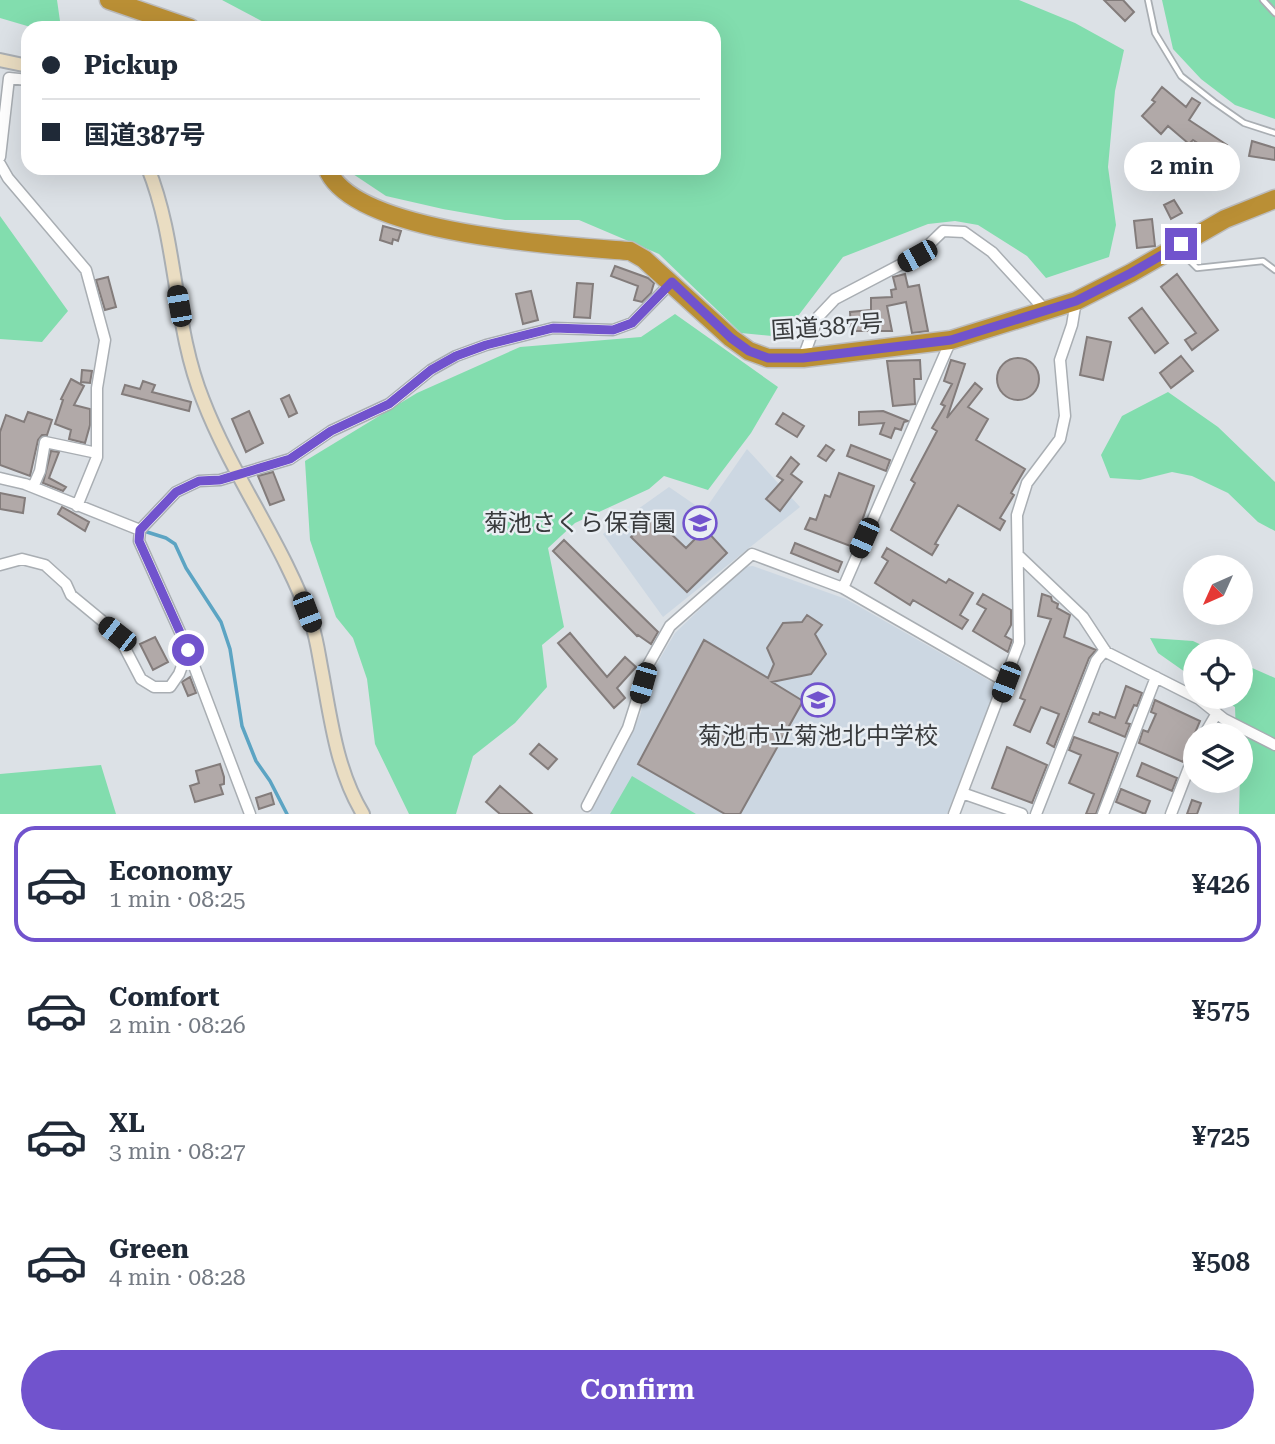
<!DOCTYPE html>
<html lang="en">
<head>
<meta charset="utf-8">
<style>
	body { margin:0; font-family:"Roboto Serif","Noto Sans JP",serif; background:#f2f2f3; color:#1f2937; height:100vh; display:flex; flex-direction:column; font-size:26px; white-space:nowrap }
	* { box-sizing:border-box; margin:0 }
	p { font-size:23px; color:#747a83 }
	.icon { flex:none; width:38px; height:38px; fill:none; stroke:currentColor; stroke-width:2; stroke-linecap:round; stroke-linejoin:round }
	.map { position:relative; height:814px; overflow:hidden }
	.side { display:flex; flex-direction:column; background:#fff; flex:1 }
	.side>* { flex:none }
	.hud { position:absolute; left:21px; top:21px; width:700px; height:154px; border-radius:21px; box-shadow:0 7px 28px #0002; display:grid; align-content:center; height:154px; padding:0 21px; background:#fff }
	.needle { width:46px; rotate:225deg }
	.tools { position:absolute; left:1183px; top:555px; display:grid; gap:14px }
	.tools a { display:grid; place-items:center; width:70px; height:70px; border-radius:50%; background:#fff; box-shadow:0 7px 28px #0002; font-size:35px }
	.end { position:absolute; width:32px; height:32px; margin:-16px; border:9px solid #7153cd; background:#fff; box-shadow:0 0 0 4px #fff }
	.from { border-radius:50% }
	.bubble { position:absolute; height:49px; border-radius:24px; background:#fff; box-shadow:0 7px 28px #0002; font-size:23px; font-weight:600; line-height:49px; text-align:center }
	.car { position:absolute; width:21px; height:42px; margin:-21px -10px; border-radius:9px; box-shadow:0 0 5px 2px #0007; background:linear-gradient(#222 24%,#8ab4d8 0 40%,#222 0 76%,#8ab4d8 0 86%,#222 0) }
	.hud b { display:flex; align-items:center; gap:24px; height:66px; font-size:26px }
	.hud b+b { border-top:2px solid #e0e1e3 }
	.hud i { width:18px; height:18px; background:#1f2937 }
	ul { padding:12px 0 0; list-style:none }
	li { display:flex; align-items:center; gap:21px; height:116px; margin:0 14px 10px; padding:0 7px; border:4px solid transparent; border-radius:21px }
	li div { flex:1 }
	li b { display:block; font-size:26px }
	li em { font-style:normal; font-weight:600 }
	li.active { border-color:#7153cd }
	li>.icon { width:63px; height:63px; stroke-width:1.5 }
	.action { display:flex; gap:14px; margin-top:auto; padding:14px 21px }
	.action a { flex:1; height:80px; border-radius:42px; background:#7153cd; color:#fff; font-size:28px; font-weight:600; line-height:80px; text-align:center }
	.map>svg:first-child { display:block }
	.built { fill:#ccd7e2 }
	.green { fill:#82ddae }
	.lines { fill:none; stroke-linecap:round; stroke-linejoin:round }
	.stream { stroke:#5ca4c3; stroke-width:3.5 }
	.building { fill:#b1a9a8; stroke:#837c7b; stroke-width:2 }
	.lane-casing { stroke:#a9aeb3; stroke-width:8 }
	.street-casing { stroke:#a9aeb3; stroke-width:13 }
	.secondary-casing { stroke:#a9aeb3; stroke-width:16 }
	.highway-casing { stroke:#bcbcbd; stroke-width:21 }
	.lane { stroke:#fff; stroke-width:4.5 }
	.street { stroke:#fff; stroke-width:10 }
	.secondary { stroke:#eaddc2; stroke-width:12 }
	.highway { stroke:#ba8f35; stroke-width:18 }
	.route { stroke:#7153cd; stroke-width:9 }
	.labels { text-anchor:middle; stroke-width:5; stroke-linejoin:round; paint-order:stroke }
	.street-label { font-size:24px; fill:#393b3d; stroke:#e9eef3 }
	.poi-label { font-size:24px; fill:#393b3d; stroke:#e9eef3; text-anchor:end }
</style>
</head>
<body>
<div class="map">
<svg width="1275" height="814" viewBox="0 0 1275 814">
	<rect width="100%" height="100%" fill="#dce1e6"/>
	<!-- built -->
	<path class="built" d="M 747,449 L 800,507 L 663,617 L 603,534 L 669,487 L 704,511 Z
		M 753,566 L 846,599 L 997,685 L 947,814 L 590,814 L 640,715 L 651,674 L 675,633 L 744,567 Z"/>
	<!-- green -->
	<path class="green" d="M 0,0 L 57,0 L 61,28 L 34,28 L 0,18 Z
		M 222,0 L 1019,0 L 1075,23 L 1124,50 L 1115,91 L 1108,167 L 1116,225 L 1109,257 L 1046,278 L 1027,256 L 978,225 L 955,221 L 928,224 L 843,257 L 782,337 L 741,333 L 659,254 L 579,220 L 505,220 L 443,209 L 386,196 L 350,172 L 349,168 L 714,168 L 714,28 L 275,28 Z
		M 1162,0 L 1275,0 L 1275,119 L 1235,105 L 1201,79 L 1173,49 Z
		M 0,216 L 68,311 L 42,342 L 0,339 Z
		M 675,314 L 778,387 L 751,433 L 708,490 L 664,476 L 649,489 L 575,523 L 548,548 L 564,627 L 542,645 L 547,687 L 515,723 L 473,756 L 456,814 L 409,814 L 375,744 L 367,679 L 353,638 L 336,617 L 310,540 L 305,461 L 417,393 L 520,347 L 641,337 Z
		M 1168,392 L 1218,427 L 1275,482 L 1275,531 L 1258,522 L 1228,493 L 1192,476 L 1172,472 L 1140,480 L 1110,478 L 1101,455 L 1122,416 Z
		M 1150,638 L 1193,641 L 1214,651 L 1195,651 L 1195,679 L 1158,653 Z
		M 1241,663 L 1275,678 L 1275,814 L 1239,814 L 1241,735 L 1236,735 L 1235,707 L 1220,697 L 1241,696 Z
		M 101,765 L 116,814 L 0,814 L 0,774 Z
		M 632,776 L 696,814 L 610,814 Z"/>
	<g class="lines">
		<!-- stream -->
		<path class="stream" d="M 147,532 L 166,538 L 175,544 L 186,568 L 221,622 L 230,649 L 242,726 L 256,761 L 270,781 L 287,814"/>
	</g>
	<!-- building -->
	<path class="building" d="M 1104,0 L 1123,0 L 1134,12 L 1125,21 Z
		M 1162,87 L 1186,107 L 1192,98 L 1200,103 L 1189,120 L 1227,145 L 1219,157 L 1193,140 L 1189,144 L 1168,126 L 1161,134 L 1142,116 L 1155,102 L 1152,100 Z
		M 1252,141 L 1275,148 L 1275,160 L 1249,156 Z
		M 1174,200 L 1182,213 L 1171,219 L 1164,205 Z
		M 1152,219 L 1155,246 L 1137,248 L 1134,221 Z
		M 383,226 L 401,231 L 398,241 L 393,239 L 392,244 L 380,240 Z
		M 615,266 L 648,278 L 654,283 L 651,293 L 642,302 L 634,300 L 638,286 L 611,276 Z
		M 905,274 L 908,287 L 919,285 L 928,331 L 912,333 L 906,302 L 887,306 L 892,331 L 851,331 L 850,312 L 871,310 L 871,298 L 892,297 L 891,290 L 896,289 L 893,277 Z
		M 1177,274 L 1218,330 L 1192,350 L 1185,340 L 1196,333 L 1161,287 Z
		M 108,277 L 116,307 L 105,310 L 96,280 Z
		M 577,283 L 593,284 L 590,318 L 574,317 Z
		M 531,291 L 538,320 L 523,324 L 516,294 Z
		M 1142,308 L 1168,343 L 1155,353 L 1129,318 Z
		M 1087,337 L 1111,342 L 1103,380 L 1080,375 Z
		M 1181,356 L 1193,371 L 1171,388 L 1160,373 Z
		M997 379a21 21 0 1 1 42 0a21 21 0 1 1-42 0Z
		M 920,360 L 921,379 L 914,379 L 915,404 L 893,406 L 887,361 Z
		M 951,360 L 965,364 L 947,418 L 975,383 L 982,389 L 968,407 L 988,419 L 976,440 L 1025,469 L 1011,493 L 1014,495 L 1000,518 L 1005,521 L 1000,530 L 958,505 L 935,544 L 938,545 L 932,555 L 891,530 L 915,483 L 911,480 L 937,431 L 932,428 L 945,406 L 941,404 L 952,384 L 944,381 Z
		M 82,370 L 92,371 L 90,383 L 81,382 Z
		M 71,379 L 84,386 L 74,405 L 90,409 L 90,425 L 85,443 L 69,439 L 71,430 L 55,424 L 63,400 L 61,399 Z
		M 143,381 L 155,385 L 152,392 L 191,402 L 189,411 L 122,394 L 125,385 L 140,389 Z
		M 289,395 L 297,413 L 289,417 L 281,399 Z
		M 249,411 L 263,443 L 246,452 L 232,419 Z
		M 883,411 L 908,421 L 904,422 L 901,430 L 895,428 L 891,438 L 880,434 L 884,423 L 859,425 L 859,412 Z
		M 28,412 L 52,420 L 47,435 L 42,435 L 38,440 L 30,476 L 0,465 L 0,432 L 6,415 L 24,422 Z
		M 783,413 L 804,426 L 797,437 L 776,424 Z
		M 826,445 L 834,450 L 826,461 L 818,456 Z
		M 851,445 L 890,460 L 886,471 L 847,456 Z
		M 51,451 L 59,452 L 49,478 L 66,487 L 63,491 L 43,483 Z
		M 791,457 L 799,464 L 791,474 L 802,482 L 780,511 L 766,499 L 783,480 L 777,476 Z
		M 273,472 L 284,500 L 270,505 L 258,476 Z
		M 839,473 L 874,486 L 853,547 L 805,529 L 810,518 L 816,520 L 825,495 L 830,497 Z
		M 0,493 L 25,498 L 23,513 L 0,509 Z
		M 62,507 L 89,522 L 85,531 L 58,514 Z
		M 652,516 L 686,548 L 705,529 L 727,553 L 687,592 L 631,537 Z
		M 564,540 L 658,632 L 651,644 L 638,635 L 637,636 L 553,551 Z
		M 795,543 L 842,562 L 838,572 L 791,553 Z
		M 887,548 L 946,583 L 949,579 L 973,593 L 960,615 L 968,620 L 962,629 L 913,600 L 910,605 L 875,583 L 888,561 L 882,557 Z
		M 983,594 L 1011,610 L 1011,625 L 1005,636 L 1012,640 L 1008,652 L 973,631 L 986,609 L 977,604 Z
		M 1042,594 L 1051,597 L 1052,601 L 1058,604 L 1057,608 L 1070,615 L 1064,637 L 1096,650 L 1089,658 L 1054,747 L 1047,743 L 1059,714 L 1041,707 L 1030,732 L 1014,725 L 1025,700 L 1020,698 L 1051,619 L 1038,616 Z
		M 807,615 L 822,625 L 815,634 L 826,654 L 811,674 L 772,682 L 803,701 L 740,814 L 725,814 L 638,764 L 704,640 L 768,678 L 774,664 L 767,648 L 783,623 L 802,622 Z
		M 570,633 L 607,677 L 625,657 L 636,667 L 617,688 L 625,698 L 614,708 L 558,643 Z
		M 155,637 L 168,662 L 153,670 L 140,644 Z
		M 190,677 L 196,693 L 188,696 L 182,682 Z
		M 1126,686 L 1142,693 L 1137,706 L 1134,705 L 1126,723 L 1130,724 L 1125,737 L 1089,722 L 1093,713 L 1099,715 L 1100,712 L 1115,718 Z
		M 1155,700 L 1200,721 L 1183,762 L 1139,743 L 1143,730 L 1148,732 L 1156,714 L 1151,712 Z
		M 1074,737 L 1118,753 L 1096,814 L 1086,814 L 1094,794 L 1069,783 L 1081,755 L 1069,750 Z
		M 539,744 L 557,759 L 548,769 L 530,754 Z
		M 1007,747 L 1047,765 L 1032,803 L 992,788 Z
		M 1142,763 L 1177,778 L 1172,791 L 1137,776 Z
		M 220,764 L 224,777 L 224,784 L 220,785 L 223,794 L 195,802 L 190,786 L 199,783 L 196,771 Z
		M 500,786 L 532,814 L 500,814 L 486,802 Z
		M 1121,789 L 1150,801 L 1145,814 L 1116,802 Z
		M 271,793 L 274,804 L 259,809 L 256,798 Z
		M 1192,800 L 1201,803 L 1197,814 L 1187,814 Z"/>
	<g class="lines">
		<defs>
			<path id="lane" d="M 1148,0 L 1155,33 L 1181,76 L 1214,102 L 1244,123 L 1275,133
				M 1263,0 L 1275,13
				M 1183,250 L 1188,259 L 1197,268 L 1263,261 L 1275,270"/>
			<path id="street" d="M 0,157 L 9,78 L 28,80
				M 0,164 L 8,178 L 86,270 L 105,340 L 97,388 L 97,457 L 77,506
				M 951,340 L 843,588 L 1006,682
				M 803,358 L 818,317 L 835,299 L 917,256 L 943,231 L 964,232 L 992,252 L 1046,311
				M 0,478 L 25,484 L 140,530
				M 33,487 L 40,471 L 45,442 L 97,453
				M 1018,555 L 1083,617 L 1106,652 L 1199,699 L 1224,719 L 1275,745
				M 0,565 L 22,559 L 45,565 L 66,584 L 71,595 L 117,633 L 141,679 L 154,687 L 170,687 L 179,674 L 188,650
				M 1204,735 L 1217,713
				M 962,793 L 1022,814
				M 587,806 L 628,728 L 648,665 L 670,626 L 752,554 L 843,588
				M 250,814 L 188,650 L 139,541 L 140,530 L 176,492 L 199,481 L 220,480 L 290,459 L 331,431 L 389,404 L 431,370 L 456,356 L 486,345 L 553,328 L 613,330 L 632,323 L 672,282
				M 954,814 L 1019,643 L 1017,515 L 1027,483 L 1060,439 L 1065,416 L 1060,360 L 1072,325 L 1076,301
				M 1036,814 L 1096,661 L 1105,650
				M 1103,814 L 1156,677
				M 1171,814 L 1195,752"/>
			<path id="secondary" d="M 0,60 L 28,66
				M 148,168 C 178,242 173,326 203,400 C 233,478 285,546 312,625 C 317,640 319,657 322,672 C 331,721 337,771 363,814"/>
			<path id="highway" d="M 109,0 L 190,28
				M 327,168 C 351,235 566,246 630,251 L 644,259 L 731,338 L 749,351 L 768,358 L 803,358 L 951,340 L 1076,301 L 1131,273 L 1225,219 L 1275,199"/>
		</defs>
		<!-- lane casing -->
		<use href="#lane" class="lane-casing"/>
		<!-- street casing -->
		<use href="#street" class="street-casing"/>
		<!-- secondary casing -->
		<use href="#secondary" class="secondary-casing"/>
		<!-- highway casing -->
		<use href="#highway" class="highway-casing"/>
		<!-- lane -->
		<use href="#lane" class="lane"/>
		<!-- street -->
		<use href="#street" class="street"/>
		<!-- secondary -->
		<use href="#secondary" class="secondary"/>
		<!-- highway -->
		<use href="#highway" class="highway"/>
	</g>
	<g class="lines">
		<!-- route -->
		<path class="route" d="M 188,650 L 139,541 L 140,530 L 176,492 L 199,481 L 220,480 L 290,459 L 331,431 L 389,404 L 431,370 L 456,356 L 486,345 L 553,328 L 613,330 L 632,323 L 672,282 L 731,338 L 749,351 L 768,358 L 803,358 L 951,340 L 1076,301 L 1131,273 L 1181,244"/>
	</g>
	<!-- icons -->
	<defs>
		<symbol id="school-ring" viewBox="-11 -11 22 22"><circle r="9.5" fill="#e9eef3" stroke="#7153cd" stroke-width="1.5"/><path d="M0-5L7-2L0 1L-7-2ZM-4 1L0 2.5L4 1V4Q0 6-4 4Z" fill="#7153cd"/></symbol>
	</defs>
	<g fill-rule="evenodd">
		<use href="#school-ring" x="681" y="504" width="38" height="38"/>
		<use href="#school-ring" x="799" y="681" width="38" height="38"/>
	</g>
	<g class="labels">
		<!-- street labels -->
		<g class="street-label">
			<text transform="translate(827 327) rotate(-4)" y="8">国道387号</text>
		</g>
		<!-- poi labels -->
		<g class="poi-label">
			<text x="676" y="531">菊池さくら保育園</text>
			<text x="818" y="744" text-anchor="middle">菊池市立菊池北中学校</text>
		</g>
	</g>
</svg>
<div class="tools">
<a><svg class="needle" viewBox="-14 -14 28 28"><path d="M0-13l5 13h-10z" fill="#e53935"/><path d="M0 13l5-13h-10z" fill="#747a83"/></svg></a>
<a><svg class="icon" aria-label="locate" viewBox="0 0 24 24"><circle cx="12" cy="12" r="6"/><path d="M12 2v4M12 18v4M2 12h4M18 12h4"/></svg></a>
<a><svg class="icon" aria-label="layers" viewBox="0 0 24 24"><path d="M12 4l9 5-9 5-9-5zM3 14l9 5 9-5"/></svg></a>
</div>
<i class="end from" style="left:188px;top:650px"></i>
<i class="end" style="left:1181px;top:244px"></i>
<div class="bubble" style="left:1124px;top:142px;width:116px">2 min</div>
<i class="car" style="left:917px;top:256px;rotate:241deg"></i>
<i class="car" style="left:179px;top:306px;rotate:350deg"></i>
<i class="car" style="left:864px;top:538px;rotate:204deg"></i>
<i class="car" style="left:307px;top:612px;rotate:159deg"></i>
<i class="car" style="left:117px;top:634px;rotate:308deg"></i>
<i class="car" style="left:1006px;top:682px;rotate:201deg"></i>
<i class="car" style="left:643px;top:683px;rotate:196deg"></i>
<div class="hud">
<b><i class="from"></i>Pickup</b>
<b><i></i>国道387号</b>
</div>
</div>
<section class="side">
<ul>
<li class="active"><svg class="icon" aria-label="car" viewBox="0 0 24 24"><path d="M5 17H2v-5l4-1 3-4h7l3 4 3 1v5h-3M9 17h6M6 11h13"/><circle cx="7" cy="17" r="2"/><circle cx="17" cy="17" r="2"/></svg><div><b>Economy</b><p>1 min · 08:25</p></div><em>¥426</em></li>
<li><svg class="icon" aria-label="car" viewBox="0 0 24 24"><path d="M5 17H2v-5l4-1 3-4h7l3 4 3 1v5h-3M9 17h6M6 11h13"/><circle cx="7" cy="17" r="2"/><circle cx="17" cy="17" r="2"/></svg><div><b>Comfort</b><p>2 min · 08:26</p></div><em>¥575</em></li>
<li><svg class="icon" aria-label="car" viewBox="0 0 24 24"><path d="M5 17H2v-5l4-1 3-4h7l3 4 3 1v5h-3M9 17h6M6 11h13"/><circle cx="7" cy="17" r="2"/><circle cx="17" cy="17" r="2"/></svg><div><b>XL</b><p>3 min · 08:27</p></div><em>¥725</em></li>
<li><svg class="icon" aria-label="car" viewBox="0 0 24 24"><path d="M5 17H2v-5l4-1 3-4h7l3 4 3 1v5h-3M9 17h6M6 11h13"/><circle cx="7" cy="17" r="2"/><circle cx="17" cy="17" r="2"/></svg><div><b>Green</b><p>4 min · 08:28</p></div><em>¥508</em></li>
</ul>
<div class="action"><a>Confirm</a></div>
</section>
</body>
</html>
